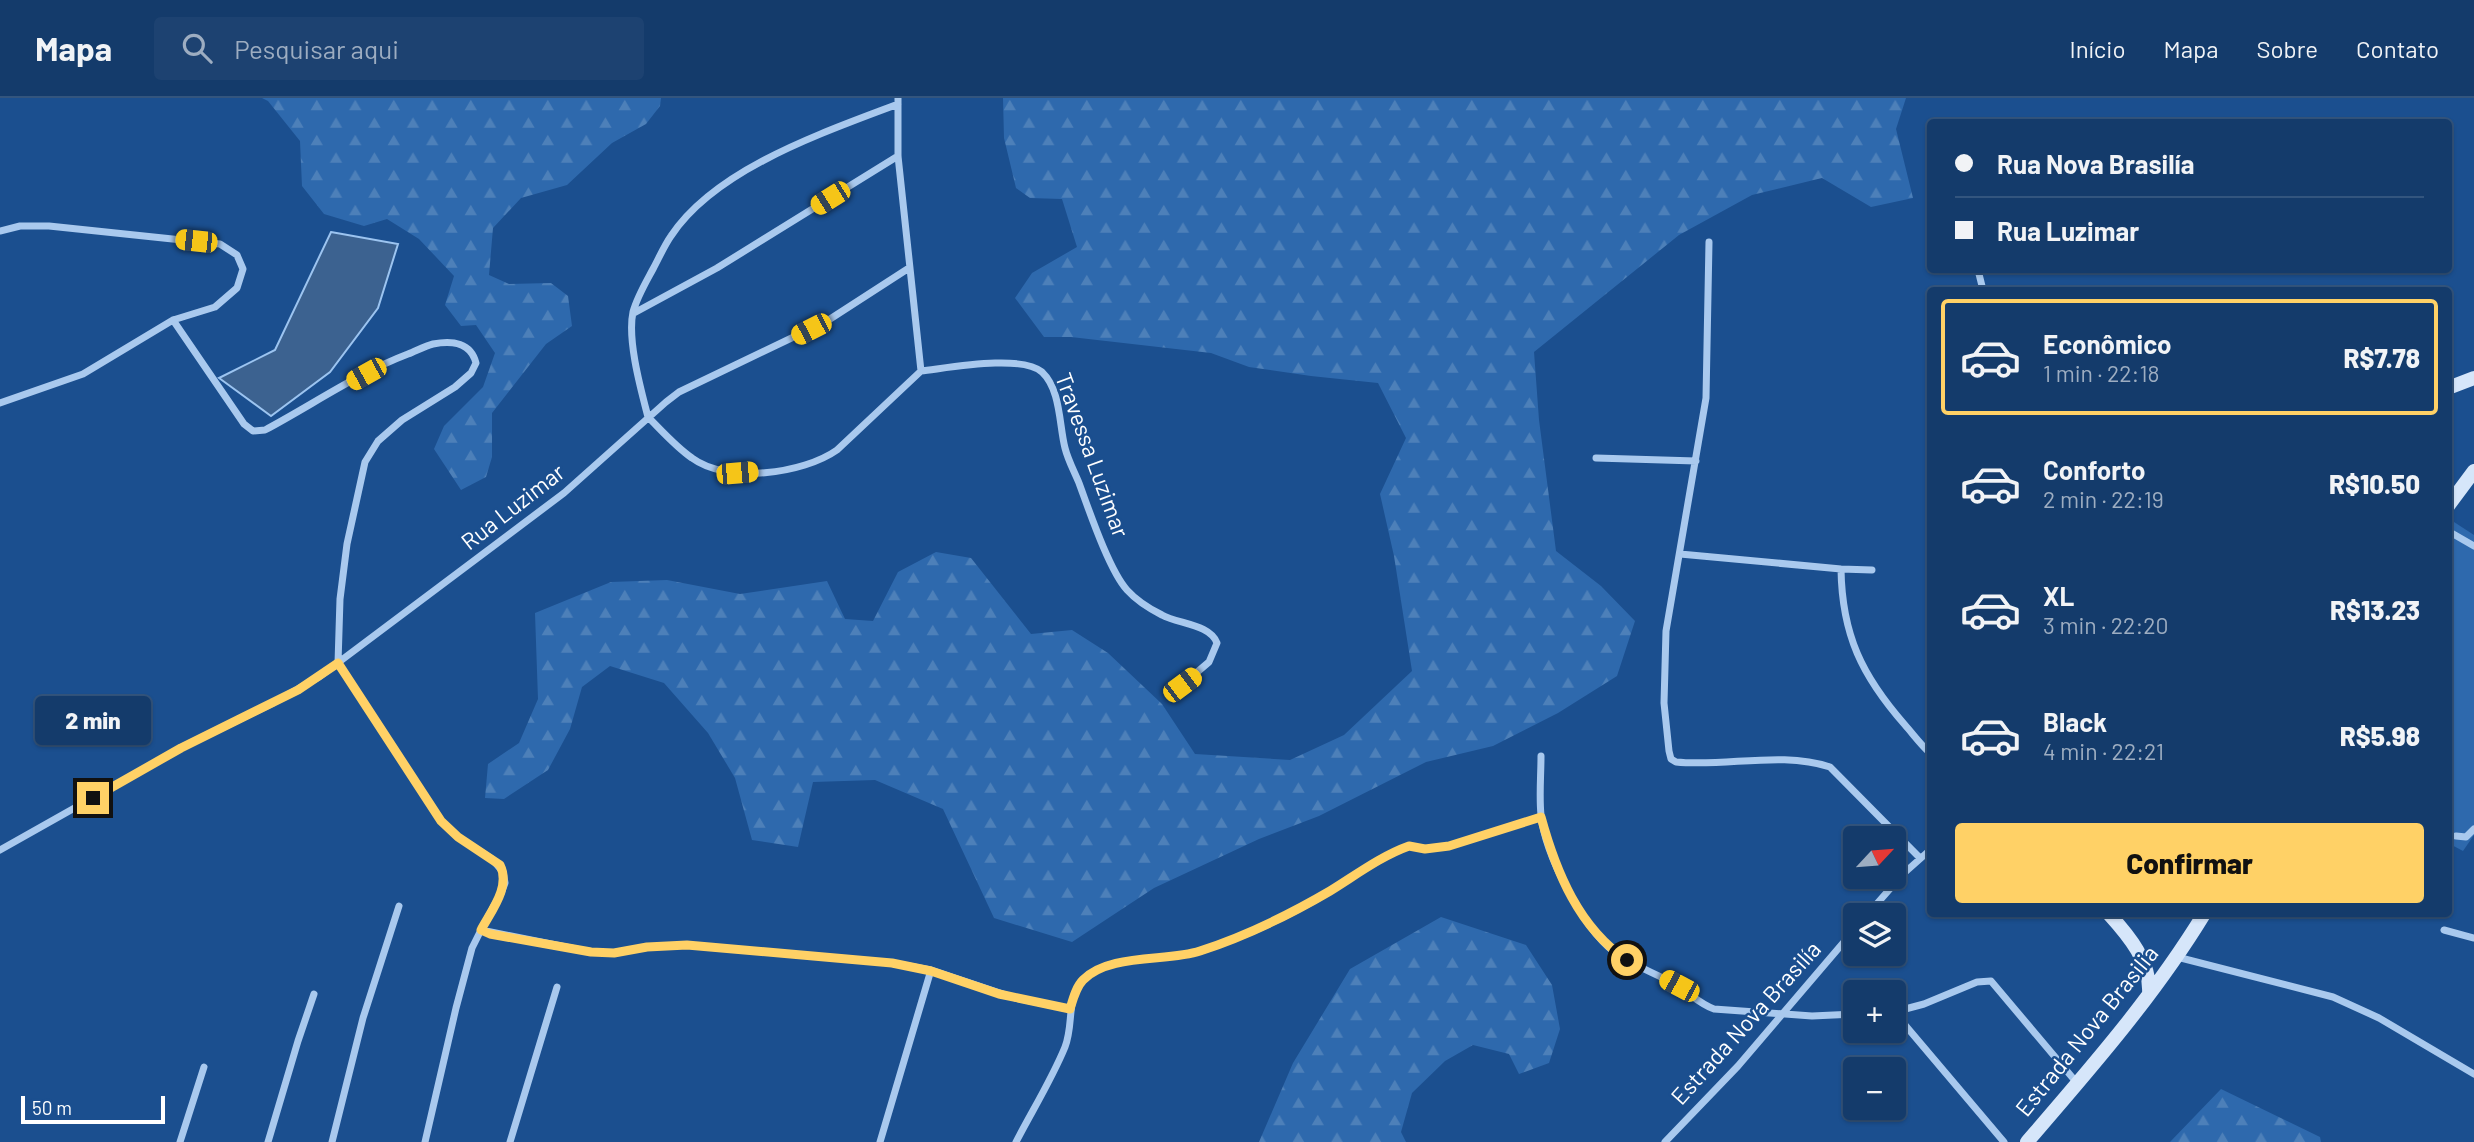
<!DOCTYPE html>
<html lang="pt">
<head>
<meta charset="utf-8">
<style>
	body { margin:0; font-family:Barlow,sans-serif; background:#1d4271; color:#f1f3f6; height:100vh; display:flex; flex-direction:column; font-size:26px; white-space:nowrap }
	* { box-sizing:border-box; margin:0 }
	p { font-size:23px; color:#9dadc1 }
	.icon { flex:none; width:38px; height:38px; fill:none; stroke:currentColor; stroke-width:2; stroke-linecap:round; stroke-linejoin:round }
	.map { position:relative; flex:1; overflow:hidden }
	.details { position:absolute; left:1927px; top:189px; width:525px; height:630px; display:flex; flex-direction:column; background:#143b6b; border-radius:7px; box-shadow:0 2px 5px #0004,0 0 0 2px #33557e }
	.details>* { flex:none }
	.banner { position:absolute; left:1927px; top:21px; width:525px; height:154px; border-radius:7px; box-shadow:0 2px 5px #0004,0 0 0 2px #33557e; display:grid; align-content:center; height:154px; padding:0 28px; background:#143b6b }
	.needle { width:46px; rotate:64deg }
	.fabs { position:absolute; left:1843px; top:728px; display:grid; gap:14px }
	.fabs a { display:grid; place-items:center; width:63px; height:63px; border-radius:7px; background:#143b6b; box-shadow:0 2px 5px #0004,0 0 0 2px #33557e; font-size:35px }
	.scale { position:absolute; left:21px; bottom:18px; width:144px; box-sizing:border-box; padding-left:7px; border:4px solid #fff; border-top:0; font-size:19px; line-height:24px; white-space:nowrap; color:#fff; -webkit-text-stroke:5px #1b4f8f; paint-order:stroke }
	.end { position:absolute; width:32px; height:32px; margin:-16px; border:9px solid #ffd166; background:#111; box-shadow:0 0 0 4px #111 }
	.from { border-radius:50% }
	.bubble { position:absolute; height:49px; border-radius:7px; background:#143b6b; box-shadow:0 2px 5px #0004,0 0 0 2px #33557e; font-size:23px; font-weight:800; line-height:49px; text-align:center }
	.car { position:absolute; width:21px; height:42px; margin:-21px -10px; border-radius:9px; box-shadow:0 0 5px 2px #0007; background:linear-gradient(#f5c518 24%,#345 0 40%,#f5c518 0 76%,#345 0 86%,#f5c518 0) }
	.banner b { display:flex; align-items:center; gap:24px; height:66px; font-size:26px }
	.banner b+b { border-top:2px solid #33557e }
	.banner i { width:18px; height:18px; background:#f1f3f6 }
	ul { padding:12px 0 0; list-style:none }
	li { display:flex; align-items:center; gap:21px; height:116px; margin:0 14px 10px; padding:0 14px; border:4px solid transparent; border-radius:7px }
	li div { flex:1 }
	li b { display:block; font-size:26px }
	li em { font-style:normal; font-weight:800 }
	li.active { border-color:#ffd166 }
	li>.icon { width:63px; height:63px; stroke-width:1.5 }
	.primary-button { display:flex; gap:14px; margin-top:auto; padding:14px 28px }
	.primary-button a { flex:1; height:80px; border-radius:7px; background:#ffd166; color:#111; font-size:28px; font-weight:800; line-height:80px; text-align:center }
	header { display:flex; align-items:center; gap:42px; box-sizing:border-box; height:98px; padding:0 35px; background:#143b6b; border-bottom:2px solid #33557e }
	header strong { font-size:33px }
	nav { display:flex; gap:38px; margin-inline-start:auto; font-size:24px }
	.search { width:490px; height:63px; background:#1d4271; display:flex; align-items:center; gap:18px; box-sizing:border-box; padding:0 24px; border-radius:7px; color:#9dadc1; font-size:26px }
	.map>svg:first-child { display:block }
	.forest { fill:url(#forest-firs) }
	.pitch { fill:#2e69ad }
	.water { fill:#3c6290; stroke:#9cc4f0; stroke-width:2 }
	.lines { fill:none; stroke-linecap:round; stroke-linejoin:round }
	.street { stroke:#a9c9ee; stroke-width:7 }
	.secondary { stroke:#d6e6fa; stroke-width:14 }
	.route { stroke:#ffd166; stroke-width:9 }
	.labels { text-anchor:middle; stroke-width:5; stroke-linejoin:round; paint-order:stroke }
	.street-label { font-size:23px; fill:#fff; stroke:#1b4f8f }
</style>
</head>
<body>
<header>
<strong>Mapa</strong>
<div class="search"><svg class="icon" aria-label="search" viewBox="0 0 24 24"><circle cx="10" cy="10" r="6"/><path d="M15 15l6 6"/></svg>Pesquisar aqui</div>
<nav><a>Início</a><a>Mapa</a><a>Sobre</a><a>Contato</a></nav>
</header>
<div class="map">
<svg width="2474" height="1044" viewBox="0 0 2474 1044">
	<defs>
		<pattern id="forest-firs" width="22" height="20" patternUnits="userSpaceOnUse" patternTransform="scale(1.75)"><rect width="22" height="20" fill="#2e69ad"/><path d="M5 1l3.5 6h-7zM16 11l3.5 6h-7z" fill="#4d80b9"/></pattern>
	</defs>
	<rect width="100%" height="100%" fill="#1b4f8f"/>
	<!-- forest -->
	<path class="forest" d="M 262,0 L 661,0 L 660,8 L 646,26 L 612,45 L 567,87 L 521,100 L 493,130 L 489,177 L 509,186 L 551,185 L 568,198 L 572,228 L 546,246 L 492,315 L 492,359 L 486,379 L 461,392 L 434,351 L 444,328 L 483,289 L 495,255 L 476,227 L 461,228 L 445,207 L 454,178 L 419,141 L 387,121 L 364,128 L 324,116 L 302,88 L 300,43 L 268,3 Z
		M 1003,0 L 1906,0 L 1896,31 L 1913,100 L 1871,109 L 1822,80 L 1752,97 L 1679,137 L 1534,254 L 1539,322 L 1556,453 L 1601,488 L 1635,523 L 1617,578 L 1558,615 L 1493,648 L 1426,664 L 1319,718 L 1259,741 L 1154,790 L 1072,844 L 994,820 L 943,711 L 875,682 L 813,684 L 798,749 L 752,742 L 735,680 L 708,635 L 664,585 L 610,568 L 582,589 L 570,631 L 548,672 L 504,701 L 485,700 L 488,666 L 519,645 L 538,601 L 535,515 L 611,484 L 667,482 L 740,496 L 827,483 L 845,521 L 873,523 L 898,474 L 936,454 L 971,460 L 1031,536 L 1072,532 L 1108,555 L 1162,606 L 1195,656 L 1290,662 L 1344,637 L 1412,573 L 1394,458 L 1380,396 L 1406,340 L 1378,285 L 1311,278 L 1249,269 L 1211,255 L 1071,239 L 1044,239 L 1015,200 L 1032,175 L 1077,149 L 1062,101 L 1030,100 L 1016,90 L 1004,40 Z
		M 1441,819 L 1526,847 L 1552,887 L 1560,931 L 1549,965 L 1519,976 L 1509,956 L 1473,947 L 1445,963 L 1412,995 L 1401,1034 L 1406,1044 L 1259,1044 L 1293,965 L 1350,871 Z
		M 2221,991 L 2320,1039 L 2321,1044 L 2170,1044 Z"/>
	<!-- pitch -->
	<path class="pitch" d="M 2454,424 L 2474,437 L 2474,737 L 2463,753 L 2448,745 L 2448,433 Z"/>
	<!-- water -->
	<path class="water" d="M 331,134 L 398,146 L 378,210 L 330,274 L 271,318 L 219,280 L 275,252 Z"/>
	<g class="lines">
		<!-- street -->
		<path class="street" d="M 1940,23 L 1941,24
			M 0,133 L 20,128 L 49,128 L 220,146 L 237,157 L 243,171 L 237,190 L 215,209 L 173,222 L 83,276 L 0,305
			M 1709,144 L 1706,300 L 1666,533 L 1664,605 L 1669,653 L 1671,661 L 1676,664 C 1727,669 1781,653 1830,669 L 1920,760
			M 1978,172 L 1983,192
			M 634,215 L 717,170 L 898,58
			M 173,222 L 244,326 L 253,333 L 265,332 C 312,307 358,275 408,256 C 416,253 425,248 433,246 C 453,242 471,245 476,265 L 471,275 L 455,289 L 402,322 L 378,343 L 365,364 L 347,446 L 340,501 L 338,565 L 441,723 L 458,739 L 492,761 L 503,774 L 505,785 L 502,793 L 481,832
			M 921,273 C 948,270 1021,256 1042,274 C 1061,292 1059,327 1065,350 C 1068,362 1074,373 1079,385 C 1089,412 1109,472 1127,492 C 1136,502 1150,511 1162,517 C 1178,526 1210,526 1217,545 L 1209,564 L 1182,587
			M 648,319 C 662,333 676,349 692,360 C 727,386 803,376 837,352 L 921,273 L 898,58 L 898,0
			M 648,319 C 641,292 627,242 633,214 C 637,199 646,184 653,171 C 659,160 664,148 671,138 C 716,70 825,34 898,6
			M 1596,360 L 1696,363
			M 2448,433 L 2474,448
			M 1680,456 L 1841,471 L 1872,472
			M 1841,471 C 1842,537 1862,578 1905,627 C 1913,636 1921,647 1930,655
			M 1541,658 C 1541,678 1539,698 1541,717 C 1545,757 1582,828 1613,853 C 1630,866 1650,873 1669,883 C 1686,891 1697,905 1714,911 L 1812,918 L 1855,916
			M 2456,738 L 2466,739 L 2474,731
			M 0,752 L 181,650 L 273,605 L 319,579 L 564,395 L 666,304 L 679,294 L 827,223 L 909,170
			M 1867,817 L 1903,776 L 1930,752
			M 2444,832 L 2474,840
			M 2177,859 L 2333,899 L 2379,920 L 2474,976
			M 1894,914 L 1924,906 L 1977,884 L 1991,883 L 2077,985
			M 1894,914 L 2004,1044
			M 180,1044 L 204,969
			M 268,1044 L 298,943 L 314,896
			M 332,1044 L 363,920 L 399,808
			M 425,1044 L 456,910 L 472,850 L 481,832 L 591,854 L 614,855 L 647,849 L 687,847 L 892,865 L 931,872 L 1015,900 L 1070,911
			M 510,1044 L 557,889
			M 880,1044 L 931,872
			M 1016,1044 C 1032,1013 1052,981 1065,949 C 1074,926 1066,902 1082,883 C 1106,855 1168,864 1199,853 C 1238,841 1276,824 1312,804 C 1344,786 1375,761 1409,748 L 1425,751 L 1449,748 L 1541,719
			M 1665,1044 L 1738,968 L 1855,831"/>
		<!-- secondary -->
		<path class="secondary" d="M 2448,290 L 2474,280
			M 2448,408 L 2474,373
			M 2109,816 C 2129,838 2151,864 2149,896
			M 2027,1044 C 2090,971 2154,898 2204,816"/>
	</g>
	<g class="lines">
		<!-- route -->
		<path class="route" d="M 93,700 L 181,650 L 298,592 L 338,565 L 441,723 L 458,739 L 500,767 C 511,789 491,813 481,832 L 490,836 L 591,854 L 614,855 L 647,849 L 687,847 L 892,865 L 931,873 L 999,896 L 1070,911 C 1073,901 1076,889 1083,882 C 1109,855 1168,864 1200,853 C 1246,838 1289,817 1330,793 C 1356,777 1381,758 1409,748 L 1425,751 L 1449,748 L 1541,719 C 1556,774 1579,830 1627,862"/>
	</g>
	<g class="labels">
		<!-- street labels -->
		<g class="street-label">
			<text transform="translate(1092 357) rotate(70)" y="8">Travessa Luzimar</text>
			<text transform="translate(513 409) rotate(-38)" y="8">Rua Luzimar</text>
			<text transform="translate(1746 925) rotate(-48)" y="8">Estrada Nova Brasilía</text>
			<text transform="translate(2087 933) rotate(-51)" y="8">Estrada Nova Brasilia</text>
		</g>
	</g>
</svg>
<div class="fabs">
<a><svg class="needle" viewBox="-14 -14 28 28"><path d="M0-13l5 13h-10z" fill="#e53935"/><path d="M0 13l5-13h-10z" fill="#9dadc1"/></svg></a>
<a><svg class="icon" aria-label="layers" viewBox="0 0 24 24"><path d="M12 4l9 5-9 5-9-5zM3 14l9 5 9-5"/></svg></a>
<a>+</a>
<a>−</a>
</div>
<div class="scale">50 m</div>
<i class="end from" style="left:1627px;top:862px"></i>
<i class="end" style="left:93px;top:700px"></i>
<div class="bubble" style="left:35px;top:598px;width:116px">2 min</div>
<i class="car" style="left:830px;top:100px;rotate:238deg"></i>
<i class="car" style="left:196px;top:143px;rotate:276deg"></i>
<i class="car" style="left:811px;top:231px;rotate:243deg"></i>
<i class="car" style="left:366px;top:276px;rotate:241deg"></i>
<i class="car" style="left:737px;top:375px;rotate:85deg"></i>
<i class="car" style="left:1182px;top:587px;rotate:53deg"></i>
<i class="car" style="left:1679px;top:888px;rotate:298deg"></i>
<div class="banner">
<b><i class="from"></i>Rua Nova Brasilía</b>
<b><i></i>Rua Luzimar</b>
</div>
<section class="details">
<ul>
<li class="active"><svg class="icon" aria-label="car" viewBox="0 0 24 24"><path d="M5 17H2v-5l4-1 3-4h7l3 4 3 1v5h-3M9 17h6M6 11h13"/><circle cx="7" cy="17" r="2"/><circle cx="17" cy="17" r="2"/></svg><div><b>Econômico</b><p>1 min · 22:18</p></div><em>R$7.78</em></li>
<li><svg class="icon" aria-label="car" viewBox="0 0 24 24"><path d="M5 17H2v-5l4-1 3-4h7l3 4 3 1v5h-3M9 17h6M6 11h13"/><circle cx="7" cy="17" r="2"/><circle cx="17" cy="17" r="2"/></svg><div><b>Conforto</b><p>2 min · 22:19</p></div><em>R$10.50</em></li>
<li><svg class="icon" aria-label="car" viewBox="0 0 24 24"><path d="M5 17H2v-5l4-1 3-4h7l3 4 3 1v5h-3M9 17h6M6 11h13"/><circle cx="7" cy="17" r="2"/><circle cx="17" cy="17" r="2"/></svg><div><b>XL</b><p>3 min · 22:20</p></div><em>R$13.23</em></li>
<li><svg class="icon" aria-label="car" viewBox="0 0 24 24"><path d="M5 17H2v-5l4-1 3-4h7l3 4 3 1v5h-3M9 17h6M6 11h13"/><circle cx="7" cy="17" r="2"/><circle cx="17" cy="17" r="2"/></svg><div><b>Black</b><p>4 min · 22:21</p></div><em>R$5.98</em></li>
</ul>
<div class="primary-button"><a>Confirmar</a></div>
</section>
</div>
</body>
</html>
